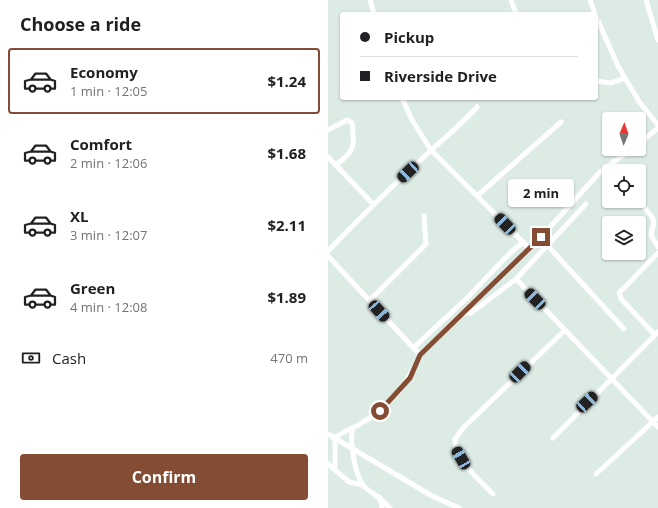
<!DOCTYPE html>
<html lang="en">
<head>
<meta charset="utf-8">
<style>
	body { margin:0; font-family:"Open Sans",sans-serif; background:#f6f6f6; color:#202124; height:100vh; display:flex; flex-direction:column; font-size:15px; white-space:nowrap }
	* { box-sizing:border-box; margin:0 }
	p { font-size:13px; color:#757577 }
	.icon { flex:none; width:22px; height:22px; fill:none; stroke:currentColor; stroke-width:2; stroke-linecap:round; stroke-linejoin:round }
	.map { position:relative; flex:1; overflow:hidden }
	.side { display:flex; flex-direction:column; background:#fff; width:328px }
	.side>* { flex:none }
	.hud { position:absolute; left:12px; top:12px; width:258px; height:88px; border-radius:4px; box-shadow:0 1px 3px #0004; display:grid; align-content:center; height:88px; padding:0 20px; background:#fff }
	.needle { width:26px; rotate:2deg }
	.controls { position:absolute; left:274px; top:112px; display:grid; gap:8px }
	.controls a { display:grid; place-items:center; width:44px; height:44px; border-radius:4px; background:#fff; box-shadow:0 1px 3px #0004; font-size:20px }
	.end { position:absolute; width:18px; height:18px; margin:-9px; border:5px solid #844c33; background:#fff; box-shadow:0 0 0 2px #fff }
	.from { border-radius:50% }
	.bubble { position:absolute; height:28px; border-radius:4px; background:#fff; box-shadow:0 1px 3px #0004; font-size:13px; font-weight:700; line-height:28px; text-align:center }
	.car { position:absolute; width:12px; height:24px; margin:-12px -6px; border-radius:5px; box-shadow:0 0 3px 1px #0007; background:linear-gradient(#222 24%,#8ab4d8 0 40%,#222 0 76%,#8ab4d8 0 86%,#222 0) }
	.hud b { display:flex; align-items:center; gap:14px; height:38px; font-size:15px }
	.hud b+b { border-top:1px solid #e0e0e0 }
	.hud i { width:10px; height:10px; background:#202124 }
	ul { padding:0; list-style:none }
	li { display:flex; align-items:center; gap:12px; height:66px; margin:0 8px 6px; padding:0 12px; border:2px solid transparent; border-radius:4px }
	li div { flex:1 }
	li b { display:block; font-size:15px }
	li em { font-style:normal; font-weight:700 }
	li.on { border-color:#844c33 }
	li>.icon { width:36px; height:36px; stroke-width:1.5 }
	h2 { padding:0 20px; font-size:18px; line-height:48px }
	.pay { display:flex; align-items:center; gap:10px; height:44px; padding:0 20px; font-size:15px }
	.pay p { margin-inline-start:auto }
	.cta { display:flex; gap:8px; margin-top:auto; padding:8px 20px }
	.cta a { flex:1; height:46px; border-radius:4px; background:#844c33; color:#fff; font-size:16px; font-weight:700; line-height:46px; text-align:center }
	main { display:flex; flex:1; min-height:0 }
	.map>svg:first-child { display:block }
	.lines { fill:none; stroke-linecap:round; stroke-linejoin:round }
	.minor { stroke:#fff; stroke-width:5 }
	.route { stroke:#844c33; stroke-width:5 }
</style>
</head>
<body>
<main>
<section class="side">
<h2>Choose a ride</h2>
<ul>
<li class="on"><svg class="icon" aria-label="car" viewBox="0 0 24 24"><path d="M5 17H2v-5l4-1 3-4h7l3 4 3 1v5h-3M9 17h6M6 11h13"/><circle cx="7" cy="17" r="2"/><circle cx="17" cy="17" r="2"/></svg><div><b>Economy</b><p>1 min · 12:05</p></div><em>$1.24</em></li>
<li><svg class="icon" aria-label="car" viewBox="0 0 24 24"><path d="M5 17H2v-5l4-1 3-4h7l3 4 3 1v5h-3M9 17h6M6 11h13"/><circle cx="7" cy="17" r="2"/><circle cx="17" cy="17" r="2"/></svg><div><b>Comfort</b><p>2 min · 12:06</p></div><em>$1.68</em></li>
<li><svg class="icon" aria-label="car" viewBox="0 0 24 24"><path d="M5 17H2v-5l4-1 3-4h7l3 4 3 1v5h-3M9 17h6M6 11h13"/><circle cx="7" cy="17" r="2"/><circle cx="17" cy="17" r="2"/></svg><div><b>XL</b><p>3 min · 12:07</p></div><em>$2.11</em></li>
<li><svg class="icon" aria-label="car" viewBox="0 0 24 24"><path d="M5 17H2v-5l4-1 3-4h7l3 4 3 1v5h-3M9 17h6M6 11h13"/><circle cx="7" cy="17" r="2"/><circle cx="17" cy="17" r="2"/></svg><div><b>Green</b><p>4 min · 12:08</p></div><em>$1.89</em></li>
</ul>
<div class="pay"><svg class="icon" aria-label="cash" viewBox="0 0 24 24"><path d="M3 7h18v10H3z"/><circle cx="12" cy="12" r="2"/></svg>Cash<p>470 m</p></div>
<div class="cta"><a>Confirm</a></div>
</section>
<div class="map">
<svg width="330" height="508" viewBox="0 0 330 508">
	<rect width="100%" height="100%" fill="#ddebe5"/>
	<g class="lines">
		<!-- minor -->
		<path class="minor" d="M 42,0 L 46,14
			M 183,0 L 188,14
			M 262,0 L 267,14
			M 318,0 L 330,40
			M 268,16 L 290,66 L 312,103 L 330,125
			M 268,81 L 283,83 L 297,78
			M 74,98 L 84,120 L 103,150 L 201,248
			M 0,130 L 19,120 L 24,123 C 27,146 27,151 8,165
			M 311,144 L 330,128
			M 0,157 L 45,204
			M 285,171 L 286,161
			M 149,196 L 233,122
			M 311,201 L 324,217 L 326,222 L 323,235 L 330,247
			M 220,246 L 296,329
			M 0,251 C 32,218 64,186 98,155 C 115,139 133,125 149,107
			M 0,256 L 92,355 L 213,237 L 272,172 L 304,149
			M 188,279 L 330,427
			M 42,300 L 98,244 L 96,216
			M 136,313 L 143,313 L 188,279 L 258,204
			M 327,335 L 294,300 L 291,293 L 330,253
			M 85,348 L 138,299 L 182,253 L 195,242
			M 25,428 C 21,440 27,475 35,485 C 42,494 54,494 54,508
			M 0,434 L 104,496 L 131,508
			M 5,438 C 10,437 13,433 18,431 C 53,416 77,390 92,355
			M 225,438 L 330,332
			M 0,464 L 21,482 L 35,485
			M 7,470 L 7,439
			M 268,474 L 330,417
			M 165,494 C 152,481 125,457 127,439 L 136,427 L 237,330
			M 51,497 L 62,508"/>
	</g>
	<g class="lines">
		<!-- route -->
		<path class="route" d="M 52,411 L 82,378 L 92,355 L 213,237"/>
	</g>
</svg>
<div class="controls">
<a><svg class="needle" viewBox="-14 -14 28 28"><path d="M0-13l5 13h-10z" fill="#e53935"/><path d="M0 13l5-13h-10z" fill="#757577"/></svg></a>
<a><svg class="icon" aria-label="locate" viewBox="0 0 24 24"><circle cx="12" cy="12" r="6"/><path d="M12 2v4M12 18v4M2 12h4M18 12h4"/></svg></a>
<a><svg class="icon" aria-label="layers" viewBox="0 0 24 24"><path d="M12 4l9 5-9 5-9-5zM3 14l9 5 9-5"/></svg></a>
</div>
<i class="end from" style="left:52px;top:411px"></i>
<i class="end" style="left:213px;top:237px"></i>
<div class="bubble" style="left:180px;top:179px;width:66px">2 min</div>
<i class="car" style="left:80px;top:172px;rotate:227deg"></i>
<i class="car" style="left:177px;top:224px;rotate:316deg"></i>
<i class="car" style="left:207px;top:299px;rotate:316deg"></i>
<i class="car" style="left:51px;top:311px;rotate:138deg"></i>
<i class="car" style="left:192px;top:372px;rotate:45deg"></i>
<i class="car" style="left:259px;top:402px;rotate:47deg"></i>
<i class="car" style="left:133px;top:458px;rotate:330deg"></i>
<div class="hud">
<b><i class="from"></i>Pickup</b>
<b><i></i>Riverside Drive</b>
</div>
</div>
</main>
</body>
</html>
